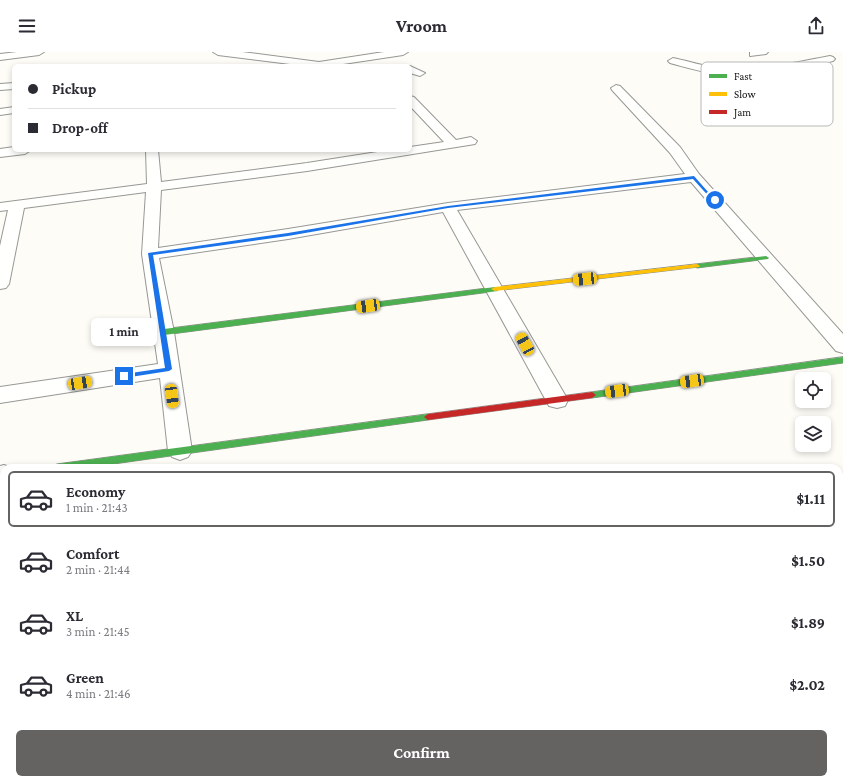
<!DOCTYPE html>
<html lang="en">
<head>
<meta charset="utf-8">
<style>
	body { margin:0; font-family:"Crimson Pro",serif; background:#f7f7f7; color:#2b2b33; height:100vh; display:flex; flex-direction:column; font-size:15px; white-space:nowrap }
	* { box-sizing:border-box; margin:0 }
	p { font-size:13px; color:#7c7c81 }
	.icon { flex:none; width:22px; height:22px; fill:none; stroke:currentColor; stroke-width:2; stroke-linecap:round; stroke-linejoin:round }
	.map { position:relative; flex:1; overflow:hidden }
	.panel { position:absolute; left:0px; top:412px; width:843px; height:320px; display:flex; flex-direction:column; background:#fff; border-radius:12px 12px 0 0; box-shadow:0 2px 6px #0003 }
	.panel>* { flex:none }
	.top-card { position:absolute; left:12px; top:12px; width:400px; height:88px; border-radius:6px; box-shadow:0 2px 6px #0003; display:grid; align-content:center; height:88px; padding:0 16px; background:#fff }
	.buttons { position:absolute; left:795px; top:320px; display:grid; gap:8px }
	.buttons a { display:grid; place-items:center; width:36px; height:36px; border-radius:6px; background:#fff; box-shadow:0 2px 6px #0003; font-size:20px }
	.end { position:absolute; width:18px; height:18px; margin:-9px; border:5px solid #1a73e8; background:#fff; box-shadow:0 0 0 2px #fff }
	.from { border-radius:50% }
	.bubble { position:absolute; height:28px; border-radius:6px; background:#fff; box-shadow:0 2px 6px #0003; font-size:13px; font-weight:700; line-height:28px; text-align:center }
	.car { position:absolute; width:12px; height:24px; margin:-12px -6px; border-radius:5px; box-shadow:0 0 3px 1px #0007; background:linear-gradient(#f5c518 24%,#345 0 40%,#f5c518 0 76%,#345 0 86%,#f5c518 0) }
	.top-card b { display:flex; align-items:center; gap:14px; height:38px; font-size:15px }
	.top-card b+b { border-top:1px solid #e1e1e2 }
	.top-card i { width:10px; height:10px; background:#2b2b33 }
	ul { padding:7px 0 0; list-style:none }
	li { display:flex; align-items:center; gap:12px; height:56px; margin:0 8px 6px; padding:0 8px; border:2px solid transparent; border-radius:6px }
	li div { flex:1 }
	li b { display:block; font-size:15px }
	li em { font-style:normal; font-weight:700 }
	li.selected { border-color:#646362 }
	li>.icon { width:36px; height:36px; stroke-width:1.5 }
	.cta { display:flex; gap:8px; margin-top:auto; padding:8px 16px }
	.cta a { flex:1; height:46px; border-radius:6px; background:#646362; color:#fff; font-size:16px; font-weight:700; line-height:46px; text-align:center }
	header { display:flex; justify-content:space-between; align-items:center; height:52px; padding:0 16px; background:#fff; font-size:18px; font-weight:700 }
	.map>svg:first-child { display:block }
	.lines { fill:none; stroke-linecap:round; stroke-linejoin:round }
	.street-casing { stroke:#979795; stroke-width:2 }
	.fast-casing { stroke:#8e8d8b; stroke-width:1 }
	.slow-casing { stroke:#8e8d8b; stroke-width:1 }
	.jam-casing { stroke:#8e8d8b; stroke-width:1 }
	.street { fill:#fffffe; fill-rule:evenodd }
	.fast { fill:#4caf50; fill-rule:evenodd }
	.slow { fill:#ffc107; fill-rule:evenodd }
	.jam { fill:#c62828; fill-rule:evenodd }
	.route { fill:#1a73e8 }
	.key { fill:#fff; stroke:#b8b8b8; stroke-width:1 }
	.key-label { font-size:11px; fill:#111 }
</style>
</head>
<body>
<header><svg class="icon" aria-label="menu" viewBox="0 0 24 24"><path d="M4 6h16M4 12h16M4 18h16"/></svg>Vroom<svg class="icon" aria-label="share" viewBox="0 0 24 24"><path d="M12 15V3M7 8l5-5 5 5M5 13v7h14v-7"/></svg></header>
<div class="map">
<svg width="843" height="732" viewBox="0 0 843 732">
	<rect width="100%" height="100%" fill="#fdfcf7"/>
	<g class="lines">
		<defs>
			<path id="street" d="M 17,0 L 44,0 L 39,3 L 0,8 L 0,2 Z
				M 213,0 L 242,0 L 319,10 L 384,0 L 408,0 L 403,3 L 330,14 L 306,14 L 218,3 Z
				M 750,0 L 768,0 L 766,2 L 750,4 Z
				M 830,4 L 833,5 L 835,7 L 833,9 C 796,18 756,27 718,22 C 701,20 685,15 670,11 L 668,9 L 673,6 C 688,9 703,14 718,16 C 756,20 793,11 830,4 Z
				M 410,14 L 425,21 L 420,24 L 410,21 Z
				M 14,31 L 14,37 L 0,38 L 0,32 Z
				M 616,33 L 620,34 L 680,95 L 699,122 L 843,282 L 843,301 L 836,299 L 691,130 L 457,158 L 568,348 L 565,354 L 557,356 L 549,354 L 443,160 L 288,187 L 159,206 L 174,280 L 192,399 L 188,405 L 180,408 L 172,405 L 168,399 L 160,326 L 0,351 L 0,335 L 158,312 L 142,202 L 146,140 L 24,156 L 9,232 L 6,236 L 0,237 L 0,194 L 8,158 L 0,159 L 0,151 L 147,132 L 146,98 L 158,98 L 161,130 L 307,111 L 390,98 L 410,98 L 410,95 L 444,90 L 410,54 L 410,44 L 414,45 L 456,88 L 471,85 L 477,89 L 475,92 L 307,119 L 161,138 L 158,196 L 288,177 L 448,151 L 685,122 L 670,101 L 612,38 L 611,36 Z
				M 14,55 L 14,61 L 0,63 L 0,57 Z
				M 14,95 L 14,98 L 31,98 L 25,102 L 0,105 L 0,97 Z
				M 4,413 L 12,416 L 4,416 L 4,433 L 0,434 L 0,414 Z
				M 839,469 L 843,469 L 843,493 L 839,493 Z
				M 0,571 L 4,571 L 4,601 L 0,601 Z
				M 177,728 L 211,728 L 211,732 L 177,732 Z
				M 555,728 L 589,728 L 590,732 L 556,732 Z"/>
			<path id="fast" d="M 766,204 L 769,206 L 768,207 L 697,216 L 694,214 L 697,212 Z
				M 495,235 L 498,235 L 498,239 L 164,283 L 160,280 L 164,277 Z
				M 843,305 L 843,311 L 592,346 L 588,343 L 592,340 Z
				M 428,362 L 432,365 L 428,368 L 85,416 L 52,416 L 54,413 L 57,412 Z"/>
			<path id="slow" d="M 697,212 L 700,214 L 699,215 L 495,239 L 491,237 L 495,235 Z"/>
			<path id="jam" d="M 592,340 L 596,343 L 592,346 L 428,368 L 424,365 L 428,362 Z"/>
		</defs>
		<!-- street casing -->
		<use href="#street" class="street-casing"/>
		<!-- fast casing -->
		<use href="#fast" class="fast-casing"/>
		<!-- slow casing -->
		<use href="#slow" class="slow-casing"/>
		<!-- jam casing -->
		<use href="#jam" class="jam-casing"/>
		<!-- street -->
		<use href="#street" class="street"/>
		<!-- fast -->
		<use href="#fast" class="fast"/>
		<!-- slow -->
		<use href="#slow" class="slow"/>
		<!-- jam -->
		<use href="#jam" class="jam"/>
	</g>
	<!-- route -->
	<path class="route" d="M 694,124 L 716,149 L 713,149 L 693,127 L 448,156 L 288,184 L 153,203 L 172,317 L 169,319 L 124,326 L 121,324 L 124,322 L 165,316 L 148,201 L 288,181 L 448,154 Z"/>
	<!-- legend -->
	<rect x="701" y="10" width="132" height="64" rx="6" class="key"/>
	<rect x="709" y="22" width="18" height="4" fill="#4caf50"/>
	<rect x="709" y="40" width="18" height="4" fill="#ffc107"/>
	<rect x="709" y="58" width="18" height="4" fill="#c62828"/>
	<g class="key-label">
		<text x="734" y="28">Fast</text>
		<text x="734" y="46">Slow</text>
		<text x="734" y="64">Jam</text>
	</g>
</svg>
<div class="buttons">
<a><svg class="icon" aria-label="locate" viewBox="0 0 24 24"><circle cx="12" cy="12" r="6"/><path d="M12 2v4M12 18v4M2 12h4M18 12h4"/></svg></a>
<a><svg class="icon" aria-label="layers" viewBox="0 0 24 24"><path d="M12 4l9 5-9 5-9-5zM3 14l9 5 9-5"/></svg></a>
</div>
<i class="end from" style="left:715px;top:148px"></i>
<i class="end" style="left:124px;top:324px"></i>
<div class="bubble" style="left:91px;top:266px;width:66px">1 min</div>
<i class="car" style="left:585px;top:227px;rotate:264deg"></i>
<i class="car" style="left:368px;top:254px;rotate:262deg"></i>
<i class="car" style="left:525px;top:292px;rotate:331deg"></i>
<i class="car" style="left:692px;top:329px;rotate:262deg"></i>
<i class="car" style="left:80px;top:331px;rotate:81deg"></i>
<i class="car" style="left:617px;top:339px;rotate:262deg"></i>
<i class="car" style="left:172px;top:344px;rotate:172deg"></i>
<div class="top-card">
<b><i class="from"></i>Pickup</b>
<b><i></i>Drop-off</b>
</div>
<section class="panel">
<ul>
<li class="selected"><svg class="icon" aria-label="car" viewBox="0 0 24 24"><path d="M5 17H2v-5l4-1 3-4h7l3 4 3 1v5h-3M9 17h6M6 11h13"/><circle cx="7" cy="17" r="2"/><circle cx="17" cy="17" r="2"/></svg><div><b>Economy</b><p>1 min · 21:43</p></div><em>$1.11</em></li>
<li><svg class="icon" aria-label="car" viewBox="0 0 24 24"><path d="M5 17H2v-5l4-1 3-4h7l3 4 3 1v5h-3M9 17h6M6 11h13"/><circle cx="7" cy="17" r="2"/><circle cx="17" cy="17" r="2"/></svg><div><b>Comfort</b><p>2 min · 21:44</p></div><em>$1.50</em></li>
<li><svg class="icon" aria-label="car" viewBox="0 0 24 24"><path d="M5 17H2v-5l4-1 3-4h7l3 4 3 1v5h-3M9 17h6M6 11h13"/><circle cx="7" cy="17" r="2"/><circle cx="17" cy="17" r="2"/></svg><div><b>XL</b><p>3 min · 21:45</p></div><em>$1.89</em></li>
<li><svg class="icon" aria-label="car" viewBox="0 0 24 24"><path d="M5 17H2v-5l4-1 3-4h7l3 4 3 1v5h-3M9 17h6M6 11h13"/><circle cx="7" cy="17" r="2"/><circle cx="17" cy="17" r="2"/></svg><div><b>Green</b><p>4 min · 21:46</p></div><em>$2.02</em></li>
</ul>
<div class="cta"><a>Confirm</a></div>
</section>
</div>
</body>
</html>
